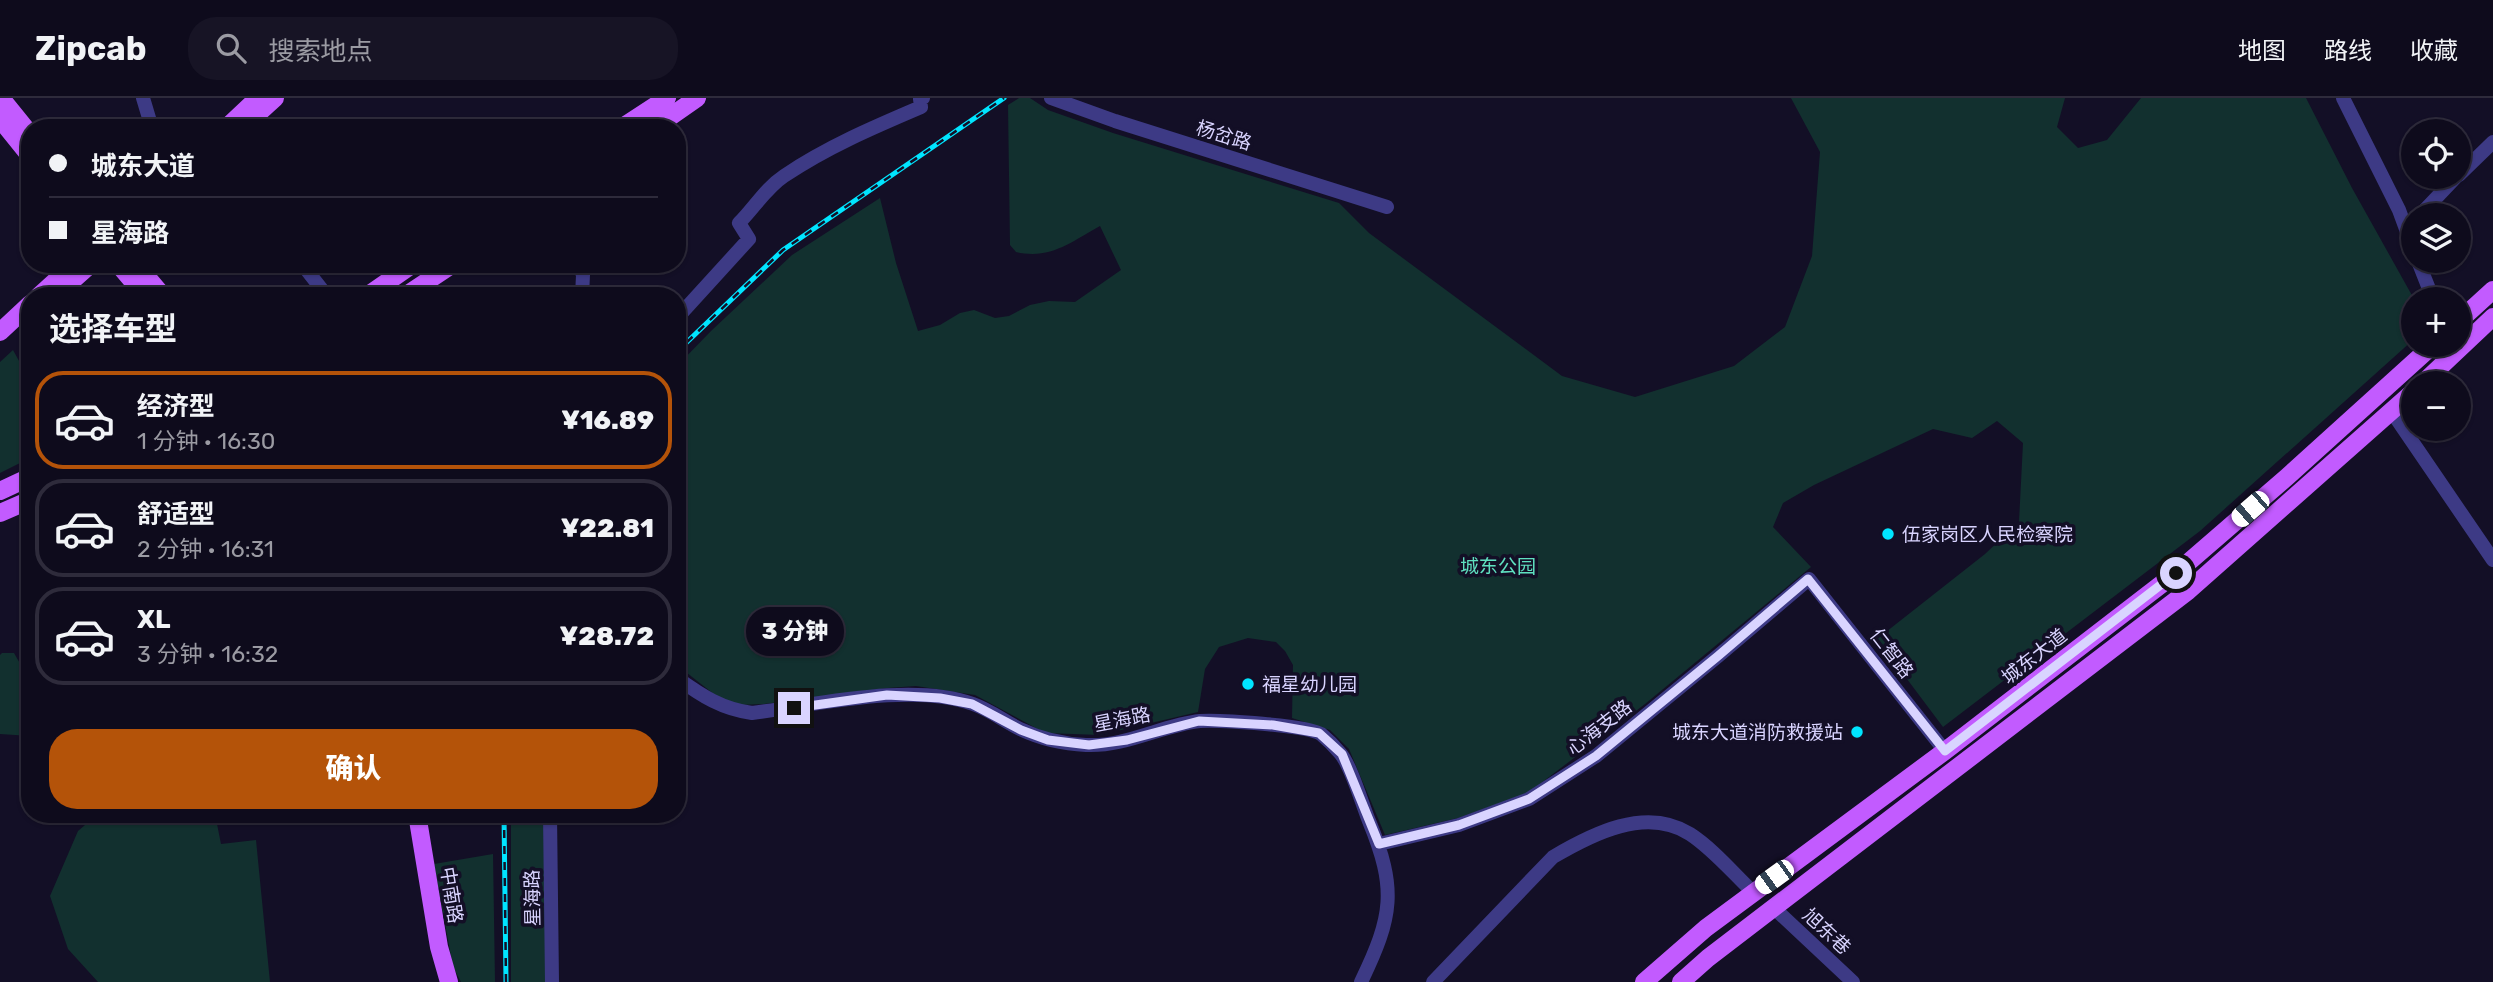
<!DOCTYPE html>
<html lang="zh">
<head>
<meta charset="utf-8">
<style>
	body { margin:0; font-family:Rubik,"Noto Sans SC",sans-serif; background:#171425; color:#f1f3f6; height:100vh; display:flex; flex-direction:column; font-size:26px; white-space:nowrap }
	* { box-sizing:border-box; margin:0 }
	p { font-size:23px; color:#9b9ba3 }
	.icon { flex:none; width:38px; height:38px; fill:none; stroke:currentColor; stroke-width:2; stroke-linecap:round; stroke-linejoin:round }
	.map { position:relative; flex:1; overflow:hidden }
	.details { position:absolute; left:21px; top:189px; width:665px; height:536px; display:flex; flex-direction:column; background:#0e0b1c; border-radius:28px; box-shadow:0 2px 5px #0004,0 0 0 2px #2e2b3b }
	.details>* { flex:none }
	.guide { position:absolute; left:21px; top:21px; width:665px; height:154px; border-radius:28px; box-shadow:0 2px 5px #0004,0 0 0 2px #2e2b3b; display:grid; align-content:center; height:154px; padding:0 28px; background:#0e0b1c }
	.controls { position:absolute; left:2401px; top:21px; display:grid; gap:14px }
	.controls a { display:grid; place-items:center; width:70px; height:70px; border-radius:50%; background:#0e0b1c; box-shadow:0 2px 5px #0004,0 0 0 2px #2e2b3b; font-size:35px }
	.end { position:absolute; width:32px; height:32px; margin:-16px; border:9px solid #d9d4ff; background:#111; box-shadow:0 0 0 4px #111 }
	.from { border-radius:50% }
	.bubble { position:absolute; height:49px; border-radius:24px; background:#0e0b1c; box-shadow:0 2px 5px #0004,0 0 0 2px #2e2b3b; font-size:23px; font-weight:800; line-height:49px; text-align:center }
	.car { position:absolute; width:21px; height:42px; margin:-21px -10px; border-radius:9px; box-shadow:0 0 5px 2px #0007; background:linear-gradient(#fff 24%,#345 0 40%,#fff 0 76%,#345 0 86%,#fff 0) }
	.guide b { display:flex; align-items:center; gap:24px; height:66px; font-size:26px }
	.guide b+b { border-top:2px solid #2e2b3b }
	.guide i { width:18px; height:18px; background:#f1f3f6 }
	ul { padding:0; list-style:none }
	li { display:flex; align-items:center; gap:21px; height:98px; margin:0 14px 10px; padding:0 14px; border:4px solid #2e2b3b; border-radius:28px }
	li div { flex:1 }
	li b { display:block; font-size:26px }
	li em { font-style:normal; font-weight:800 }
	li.current { border-color:#b45309 }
	li>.icon { width:63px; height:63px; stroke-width:1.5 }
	h2 { padding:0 28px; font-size:32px; line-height:84px }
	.action { display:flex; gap:14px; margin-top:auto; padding:14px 28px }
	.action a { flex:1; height:80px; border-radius:28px; background:#b45309; color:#fff; font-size:28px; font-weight:800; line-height:80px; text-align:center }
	header { display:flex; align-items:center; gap:42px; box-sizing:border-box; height:98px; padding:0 35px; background:#0e0b1c; border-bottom:2px solid #2e2b3b }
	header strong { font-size:33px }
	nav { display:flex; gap:38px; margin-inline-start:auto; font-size:24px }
	.search { width:490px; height:63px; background:#171425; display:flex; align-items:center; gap:18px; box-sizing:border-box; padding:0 24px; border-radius:28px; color:#9b9ba3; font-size:26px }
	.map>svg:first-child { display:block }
	.green { fill:#12302f }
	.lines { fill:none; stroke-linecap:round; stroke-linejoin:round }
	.minor { stroke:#3d3a85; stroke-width:14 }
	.major { stroke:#c25bff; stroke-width:18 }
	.rail-casing { stroke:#00e5ff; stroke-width:5 }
	.rail { stroke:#130f26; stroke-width:2.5; stroke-dasharray:8; stroke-linecap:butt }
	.route { stroke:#d9d4ff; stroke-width:9 }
	.poi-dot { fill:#00e5ff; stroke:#130f26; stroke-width:2.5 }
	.labels { text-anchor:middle; stroke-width:7; stroke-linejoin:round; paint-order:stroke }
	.street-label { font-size:19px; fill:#d9d4ff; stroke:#130f26 }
	.poi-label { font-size:19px; fill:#d9d4ff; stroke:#130f26; text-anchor:start }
	.park-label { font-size:19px; fill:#5fe0c0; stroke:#130f26 }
</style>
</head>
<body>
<header>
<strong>Zipcab</strong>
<div class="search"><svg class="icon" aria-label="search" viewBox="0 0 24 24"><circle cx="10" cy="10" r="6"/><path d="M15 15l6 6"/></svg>搜索地点</div>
<nav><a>地图</a><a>路线</a><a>收藏</a></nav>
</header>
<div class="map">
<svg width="2493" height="884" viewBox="0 0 2493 884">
	<rect width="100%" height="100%" fill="#130f26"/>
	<!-- green -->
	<path class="green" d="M 1019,0 L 1030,0 L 1048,12 L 1113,35 L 1339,105 L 1369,135 L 1562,278 L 1635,299 L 1734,268 L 1785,229 L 1812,158 L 1820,54 L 1791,0 L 2065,0 L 2057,29 L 2078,50 L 2107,42 L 2141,0 L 2306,0 L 2352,90 L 2414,201 L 2413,242 L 2200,433 L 1943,629 L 1877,541 L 1985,456 L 2019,424 L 2023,345 L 1997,323 L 1972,340 L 1933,331 L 1814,387 L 1783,405 L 1773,429 L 1811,469 L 1645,606 L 1528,695 L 1458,720 L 1385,737 L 1349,651 L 1330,632 L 1292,620 L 1293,567 L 1285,553 L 1276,544 L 1248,540 L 1219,549 L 1205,571 L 1198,614 L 1100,637 L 1045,635 L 975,597 L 916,588 L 888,590 L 764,606 L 739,607 L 720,601 L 677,567 L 677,268 L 711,233 L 792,157 L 880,100 L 896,165 L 918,233 L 940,227 L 960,215 L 974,212 L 995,220 L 1009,218 L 1030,207 L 1049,203 L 1075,204 L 1121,172 L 1100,128 C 1071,144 1050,162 1016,154 L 1010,147 L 1008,7 Z
		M 13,252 L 30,283 L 30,360 L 0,375 L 0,264 Z
		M 2,555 L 14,555 L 30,583 L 30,638 L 0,636 L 0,557 Z
		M 98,716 L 215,716 L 221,746 L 256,742 L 270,884 L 98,884 L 68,851 L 50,798 L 78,733 Z
		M 511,716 L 546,716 L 549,884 L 511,884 Z
		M 493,756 L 495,884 L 461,884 L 453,869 L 434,766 Z"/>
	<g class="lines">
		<!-- minor -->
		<path class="minor" d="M 143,0 L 152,30
			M 1051,0 L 1115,23 L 1387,109
			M 2343,0 L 2399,112 L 2413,150
			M 2459,77 L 2493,44
			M 2420,117 L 2456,79
			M 2418,163 L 2433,201
			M 302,166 L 327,198
			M 579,166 L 583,177 L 582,198
			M 677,220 L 749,141 L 739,125 C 754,110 766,90 784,78 C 827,49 874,29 921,9 L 920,1 L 923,0
			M 2392,314 L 2493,462
			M 677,580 C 702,598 722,611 752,615 C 816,607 912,584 973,606 C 990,612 1004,623 1020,631 C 1041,641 1063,646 1086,647 C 1126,649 1162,627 1200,623 C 1220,622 1307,627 1321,636 C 1327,641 1335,649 1340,655 C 1351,667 1362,706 1369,723 C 1397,791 1393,818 1361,884
			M 550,716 L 552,884
			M 1379,746 L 1459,727 L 1529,701 L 1596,658 L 1718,558 L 1809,481 L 1945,653
			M 1774,810 L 1853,884
			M 1433,884 L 1553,759 C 1592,736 1646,708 1690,736 C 1713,751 1733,775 1753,794"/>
		<!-- major -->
		<path class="major" d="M 1,0 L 30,36
			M 253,20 L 275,0
			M 0,21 L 30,58
			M 226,30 L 258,0
			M 621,30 L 667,0
			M 654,30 L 697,0
			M 118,166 L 145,198
			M 136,166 L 163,198
			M 39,198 L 61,178
			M 55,198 L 91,166
			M 367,198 L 413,166
			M 405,198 L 453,166
			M 2459,223 L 2493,192
			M 0,234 L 30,206
			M 2423,285 L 2493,219
			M 0,393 L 30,379
			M 0,415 L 30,402
			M 417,716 L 439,849 L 449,884
			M 1644,884 L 1706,830 L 1945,653 L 2176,475 L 2287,379 L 2433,247
			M 1681,884 L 1708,860 L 2188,493 L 2413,294"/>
		<defs>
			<path id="rail" d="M 677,257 L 686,245 L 783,152 L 1004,0
				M 504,716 L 506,884"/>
		</defs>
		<!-- rail casing -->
		<use href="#rail" class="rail-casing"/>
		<!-- rail -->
		<use href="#rail" class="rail"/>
	</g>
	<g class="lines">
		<!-- route -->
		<path class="route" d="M 794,610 L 887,597 L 940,600 L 972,606 L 1021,632 L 1048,642 L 1089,647 L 1127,642 L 1199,623 L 1273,627 L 1319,635 L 1342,656 L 1379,746 L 1459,727 L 1529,701 L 1596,658 L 1718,558 L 1808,481 L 1945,653 L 2176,475"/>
	</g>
	<!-- markers -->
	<g class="poi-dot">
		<circle cx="1888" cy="436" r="7"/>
		<circle cx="1248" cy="586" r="7"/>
		<circle cx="1857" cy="634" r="7"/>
	</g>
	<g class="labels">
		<!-- street labels -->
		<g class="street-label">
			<text transform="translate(1224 37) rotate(17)" y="7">杨岔路</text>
			<text transform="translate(1892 555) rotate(52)" y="7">仁智路</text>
			<text transform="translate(2034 558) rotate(-38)" y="7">城东大道</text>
			<text transform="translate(1122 621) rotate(-11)" y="7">星海路</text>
			<text transform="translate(1599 629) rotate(-38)" y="7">心海支路</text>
			<text transform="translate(452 797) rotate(81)" y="7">中南路</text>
			<text transform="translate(532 800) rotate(-91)" y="7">星海路</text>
			<text transform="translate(1827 833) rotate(43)" y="7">旭东巷</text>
		</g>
		<!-- poi labels -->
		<g class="poi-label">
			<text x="1902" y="443">伍家岗区人民检察院</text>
			<text x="1262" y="593">福星幼儿园</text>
			<text x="1843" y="641" text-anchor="end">城东大道消防救援站</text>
		</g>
		<!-- park labels -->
		<g class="park-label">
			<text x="1498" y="475">城东公园</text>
		</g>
	</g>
</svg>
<div class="controls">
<a><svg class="icon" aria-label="locate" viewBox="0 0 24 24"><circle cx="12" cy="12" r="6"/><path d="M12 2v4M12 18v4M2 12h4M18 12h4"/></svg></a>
<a><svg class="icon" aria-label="layers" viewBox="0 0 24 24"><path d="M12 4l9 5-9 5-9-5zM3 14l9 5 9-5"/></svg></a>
<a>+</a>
<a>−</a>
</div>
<i class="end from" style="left:2176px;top:475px"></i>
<i class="end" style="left:794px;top:610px"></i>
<div class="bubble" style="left:746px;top:509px;width:98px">3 分钟</div>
<i class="car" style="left:2250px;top:411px;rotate:229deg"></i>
<i class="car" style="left:1774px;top:779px;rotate:234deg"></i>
<div class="guide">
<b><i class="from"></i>城东大道</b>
<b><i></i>星海路</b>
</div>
<section class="details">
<h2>选择车型</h2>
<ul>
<li class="current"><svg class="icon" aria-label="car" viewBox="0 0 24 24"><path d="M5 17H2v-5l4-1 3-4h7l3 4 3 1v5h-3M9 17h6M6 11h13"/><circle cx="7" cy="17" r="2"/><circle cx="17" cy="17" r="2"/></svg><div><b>经济型</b><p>1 分钟 · 16:30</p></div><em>¥16.89</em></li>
<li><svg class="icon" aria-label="car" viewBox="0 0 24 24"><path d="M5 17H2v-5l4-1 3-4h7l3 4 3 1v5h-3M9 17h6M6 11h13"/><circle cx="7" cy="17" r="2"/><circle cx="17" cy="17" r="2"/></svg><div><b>舒适型</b><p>2 分钟 · 16:31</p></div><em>¥22.81</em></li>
<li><svg class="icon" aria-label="car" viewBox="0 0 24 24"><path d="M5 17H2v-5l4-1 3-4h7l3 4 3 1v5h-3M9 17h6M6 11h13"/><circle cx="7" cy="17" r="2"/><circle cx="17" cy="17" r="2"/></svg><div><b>XL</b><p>3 分钟 · 16:32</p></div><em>¥28.72</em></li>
</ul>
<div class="action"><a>确认</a></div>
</section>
</div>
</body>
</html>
